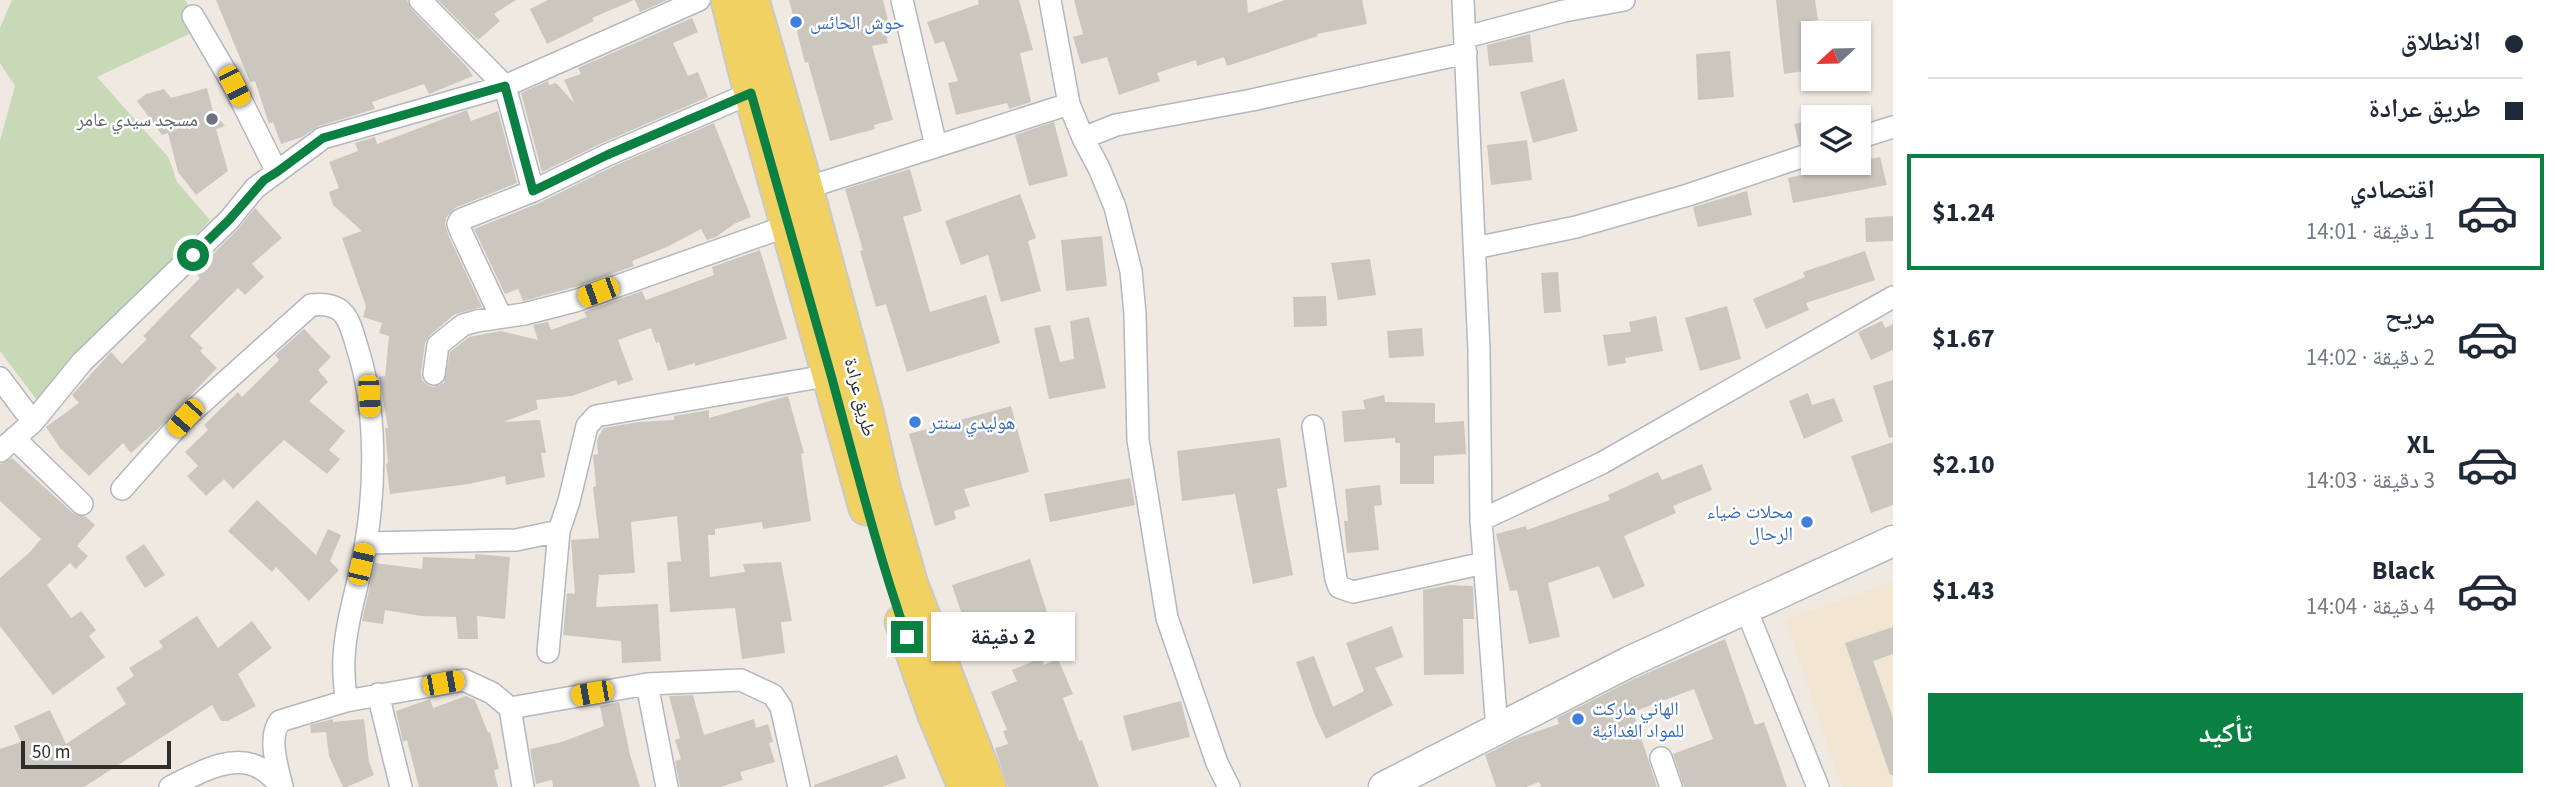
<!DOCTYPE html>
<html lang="ar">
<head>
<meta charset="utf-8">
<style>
	body { margin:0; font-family:"Source Sans 3","Noto Naskh Arabic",sans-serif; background:#f6f6f7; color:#1f2937; direction:rtl; height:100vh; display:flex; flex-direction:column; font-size:26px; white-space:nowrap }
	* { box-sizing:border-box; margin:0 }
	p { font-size:23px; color:#747a83 }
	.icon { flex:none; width:38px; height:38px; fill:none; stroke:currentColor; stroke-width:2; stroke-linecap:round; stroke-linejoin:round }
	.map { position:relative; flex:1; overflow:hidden; direction:ltr }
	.panel { display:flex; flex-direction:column; background:#fff; width:665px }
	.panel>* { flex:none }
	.hud { display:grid; align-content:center; height:154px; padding:0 35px; background:#fff }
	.needle { width:46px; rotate:248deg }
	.fabs { position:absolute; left:1801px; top:21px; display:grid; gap:14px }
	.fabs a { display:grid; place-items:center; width:70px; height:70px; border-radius:0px; background:#fff; box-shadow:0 2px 5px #0004; font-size:35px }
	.scale { position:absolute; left:21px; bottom:18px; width:150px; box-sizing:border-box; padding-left:7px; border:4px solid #2e2e2e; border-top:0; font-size:19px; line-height:24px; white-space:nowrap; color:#2e2e2e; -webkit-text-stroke:5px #fff; paint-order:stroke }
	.end { position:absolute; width:32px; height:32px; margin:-16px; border:9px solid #0b8043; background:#fff; box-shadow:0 0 0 4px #fff }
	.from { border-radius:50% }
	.bubble { position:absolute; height:49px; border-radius:0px; background:#fff; box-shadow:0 2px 5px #0004; font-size:23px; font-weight:700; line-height:49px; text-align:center; direction:rtl }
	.car { position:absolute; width:21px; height:42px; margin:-21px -10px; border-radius:9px; box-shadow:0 0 5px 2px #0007; background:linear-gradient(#f5c518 24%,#345 0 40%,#f5c518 0 76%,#345 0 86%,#f5c518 0) }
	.hud b { display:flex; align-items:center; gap:24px; height:66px; font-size:26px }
	.hud b+b { border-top:2px solid #e0e1e3 }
	.hud i { width:18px; height:18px; background:#1f2937 }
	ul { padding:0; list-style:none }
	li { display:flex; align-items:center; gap:21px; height:116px; margin:0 14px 10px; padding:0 21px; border:4px solid transparent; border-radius:0px }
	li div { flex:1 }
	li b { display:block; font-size:26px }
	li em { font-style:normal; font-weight:700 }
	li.selected { border-color:#0b8043 }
	li>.icon { width:63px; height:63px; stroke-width:1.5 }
	.primary-button { display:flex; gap:14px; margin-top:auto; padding:14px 35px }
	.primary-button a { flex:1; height:80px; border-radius:0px; background:#0b8043; color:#fff; font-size:28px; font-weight:700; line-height:80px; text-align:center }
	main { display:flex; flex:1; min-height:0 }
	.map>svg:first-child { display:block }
	.education { fill:#f0e6d1 }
	.cemetery { fill:#c8d9b8 }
	.building { fill:#cbc7bf }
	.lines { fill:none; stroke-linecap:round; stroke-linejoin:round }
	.street-casing { stroke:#b4b7c1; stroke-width:24 }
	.secondary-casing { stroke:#b4b7c1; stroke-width:33 }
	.primary-casing { stroke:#c9c9c9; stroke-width:37 }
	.street { stroke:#fff; stroke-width:21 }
	.secondary { stroke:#fff; stroke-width:30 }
	.primary { stroke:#f2d163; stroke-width:33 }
	.route { stroke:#0b8043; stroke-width:9 }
	.shop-dot { fill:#3f7fe0; stroke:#fff; stroke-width:2.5 }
	.worship-dot { fill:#6b7280; stroke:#fff; stroke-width:2.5 }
	.labels { text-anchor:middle; stroke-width:5; stroke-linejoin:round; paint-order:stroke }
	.shop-label { font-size:19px; fill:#366cbe; stroke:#fff; text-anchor:start }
	.worship-label { font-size:19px; fill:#5b616d; stroke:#fff; text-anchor:end }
	.street-label { font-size:19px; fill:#2e2e2e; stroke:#fff }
</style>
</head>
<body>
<main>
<section class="panel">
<div class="hud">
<b><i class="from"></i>الانطلاق</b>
<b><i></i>طريق عرادة</b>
</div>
<ul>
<li class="selected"><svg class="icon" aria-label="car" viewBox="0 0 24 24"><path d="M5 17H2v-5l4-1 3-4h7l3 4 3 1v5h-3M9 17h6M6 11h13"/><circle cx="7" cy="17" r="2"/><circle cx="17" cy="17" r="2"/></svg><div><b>اقتصادي</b><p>1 دقيقة · 14:01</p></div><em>$1.24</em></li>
<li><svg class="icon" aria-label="car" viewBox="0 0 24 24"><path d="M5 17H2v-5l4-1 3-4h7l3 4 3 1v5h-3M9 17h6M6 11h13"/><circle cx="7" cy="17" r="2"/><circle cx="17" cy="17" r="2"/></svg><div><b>مريح</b><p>2 دقيقة · 14:02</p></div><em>$1.67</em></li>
<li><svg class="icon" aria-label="car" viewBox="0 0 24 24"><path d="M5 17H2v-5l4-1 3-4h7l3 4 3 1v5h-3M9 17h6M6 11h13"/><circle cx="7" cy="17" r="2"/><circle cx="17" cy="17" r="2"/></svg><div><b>XL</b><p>3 دقيقة · 14:03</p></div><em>$2.10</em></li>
<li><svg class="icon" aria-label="car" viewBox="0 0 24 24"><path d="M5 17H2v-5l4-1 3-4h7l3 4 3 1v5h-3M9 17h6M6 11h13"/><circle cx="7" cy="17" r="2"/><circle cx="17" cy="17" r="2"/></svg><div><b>Black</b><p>4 دقيقة · 14:04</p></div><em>$1.43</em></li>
</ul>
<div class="primary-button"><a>تأكيد</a></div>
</section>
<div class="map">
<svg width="1893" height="787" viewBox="0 0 1893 787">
	<rect width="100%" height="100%" fill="#efe9e1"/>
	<!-- education -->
	<path class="education" d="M 1893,581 L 1893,787 L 1842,787 L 1786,620 Z"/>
	<!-- cemetery -->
	<path class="cemetery" d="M 12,0 L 185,0 L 202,28 L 97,77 L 169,158 L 177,182 L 210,220 L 39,403 L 0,351 L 0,141 L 15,86 L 0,63 L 0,28 Z"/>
	<!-- building -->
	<path class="building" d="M 216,0 L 407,0 L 411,9 L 467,67 L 473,76 L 429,94 L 424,84 L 372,102 L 375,109 L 319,126 L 302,137 L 281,144 L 273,122 L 269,124 L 255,81 L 250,82 Z
		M 438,0 L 516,0 L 494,14 L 500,21 L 478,40 Z
		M 548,0 L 634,0 L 592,18 L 594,21 L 547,44 L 530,9 Z
		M 635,0 L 667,0 L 640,12 Z
		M 789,0 L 883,0 L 889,25 L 884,26 L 888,43 L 872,46 L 893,120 L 874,125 L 875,129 L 830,141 L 808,62 L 805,63 Z
		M 978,0 L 1019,0 L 1033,50 L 1020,53 L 1031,102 L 1009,109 L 1007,103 L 956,115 L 948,83 L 958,81 L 944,41 L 935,44 L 927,22 L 979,4 Z
		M 1074,0 L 1247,0 L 1248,13 L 1285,0 L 1362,0 L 1367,24 L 1317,34 L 1318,36 L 1227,66 L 1224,57 L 1197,66 L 1196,60 L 1157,73 L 1160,81 L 1119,95 L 1107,57 L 1081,64 L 1073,37 L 1083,34 Z
		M 1776,0 L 1815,0 L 1818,20 L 1803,22 L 1810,70 L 1784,74 Z
		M 692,18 L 698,32 L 673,43 L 688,76 L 698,72 L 708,97 L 602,143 L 542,172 L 521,93 L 548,81 L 549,85 L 556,83 L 575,104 L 564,80 L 581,74 L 578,68 Z
		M 1530,34 L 1533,62 L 1489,66 L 1487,45 Z
		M 1730,51 L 1734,97 L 1698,100 L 1696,54 Z
		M 1564,79 L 1578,131 L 1533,143 L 1520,92 Z
		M 207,88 L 213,111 L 225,126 L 216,129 L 228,171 L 196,195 L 178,172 L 168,133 L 162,135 L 137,101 L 146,94 L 164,89 L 171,98 Z
		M 467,110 L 471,121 L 498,111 L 517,183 L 455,208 L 446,218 L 445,224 L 449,237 L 482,307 L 455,314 L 429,336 L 425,343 L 421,372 L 422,380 L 427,385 L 433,387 L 444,383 L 450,352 L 469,337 L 501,331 L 538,340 L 533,325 L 548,322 L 551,330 L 587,317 L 584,312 L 642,291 L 646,300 L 714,275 L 712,267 L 760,250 L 787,339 L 695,366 L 695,363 L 668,371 L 659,342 L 656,343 L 651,328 L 618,340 L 633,380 L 618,385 L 616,380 L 572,396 L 536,400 L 538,409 L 503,422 L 540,420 L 546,453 L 541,453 L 545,477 L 506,485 L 505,476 L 469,484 L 390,494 L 386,464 L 388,463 L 385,428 L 388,428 L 379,377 L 385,376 L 389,336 L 379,333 L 382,323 L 363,317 L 366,306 L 342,238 L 362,231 L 333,205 L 329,192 L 339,188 L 329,162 L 358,151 L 355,143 L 375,137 L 377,144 Z
		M 1813,120 L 1813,140 L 1799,144 L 1794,124 Z
		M 1054,122 L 1068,176 L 1029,186 L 1015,135 Z
		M 714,123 L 751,217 L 734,224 L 716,237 L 707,240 L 701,229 L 669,246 L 632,261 L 634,266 L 575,287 L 523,301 L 518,289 L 505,294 L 474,229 L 539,203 L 612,167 Z
		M 1527,140 L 1532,180 L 1491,185 L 1487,145 Z
		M 1880,157 L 1887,185 L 1793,203 L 1788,178 Z
		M 910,169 L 922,211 L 903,217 L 930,312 L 986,295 L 1000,343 L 907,372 L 886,304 L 876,307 L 860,251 L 863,250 L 845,189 Z
		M 1747,191 L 1752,215 L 1698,227 L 1693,207 Z
		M 1020,194 L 1036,238 L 1028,241 L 1041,291 L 1001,302 L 988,255 L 961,265 L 945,221 Z
		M 255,208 L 282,238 L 252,264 L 264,277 L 245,295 L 238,288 L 190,336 L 203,348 L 200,351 L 217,368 L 158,429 L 131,453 L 123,443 L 89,476 L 60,448 L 46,427 L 79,403 L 72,395 L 111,352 L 122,364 L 147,339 L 143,336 L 200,278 L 195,272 L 238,229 Z
		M 1893,216 L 1893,241 L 1866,242 L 1865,218 Z
		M 1102,236 L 1107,286 L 1066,291 L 1061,240 Z
		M 1865,251 L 1875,280 L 1806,303 L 1809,310 L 1766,329 L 1753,299 L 1805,277 L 1803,272 Z
		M 1370,259 L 1376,295 L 1338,300 L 1331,263 Z
		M 1558,272 L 1561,312 L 1544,313 L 1541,273 Z
		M 1326,296 L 1327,326 L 1294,327 L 1293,297 Z
		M 1727,306 L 1741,359 L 1700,371 L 1685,318 Z
		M 1656,316 L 1663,351 L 1625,358 L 1626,363 L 1608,366 L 1603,335 L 1631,332 L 1629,322 Z
		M 1089,317 L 1106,388 L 1049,399 L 1034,328 L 1050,325 L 1060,362 L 1074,359 L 1070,321 Z
		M 1882,321 L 1885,328 L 1893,324 L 1893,350 L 1871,360 L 1858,332 Z
		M 1422,328 L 1424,356 L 1389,358 L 1387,331 Z
		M 304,329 L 331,357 L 318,370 L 328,382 L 309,401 L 345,431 L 329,450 L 340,459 L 327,474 L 284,440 L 233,489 L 224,479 L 206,496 L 187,476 L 198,466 L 185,452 L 208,430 L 204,425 L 238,392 L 242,397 L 279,360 L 275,355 Z
		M 1893,380 L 1893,437 L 1889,438 L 1873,386 Z
		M 1808,393 L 1812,405 L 1834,398 L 1843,421 L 1804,439 L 1789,401 Z
		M 1384,395 L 1385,402 L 1435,403 L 1435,423 L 1464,421 L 1466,454 L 1434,456 L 1434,484 L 1400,484 L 1400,443 L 1395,443 L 1395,438 L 1344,442 L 1342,411 L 1365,409 L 1363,400 Z
		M 788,396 L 804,453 L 801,454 L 811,521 L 763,529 L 762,522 L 715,529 L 715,535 L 708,535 L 710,577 L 745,572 L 743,564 L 781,562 L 792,621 L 781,622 L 785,653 L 742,659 L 735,608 L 670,612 L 667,562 L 681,561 L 677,516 L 631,522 L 635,573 L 599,575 L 596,607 L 658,604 L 661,661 L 622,663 L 621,641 L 563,635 L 567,593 L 575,594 L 571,540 L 599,538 L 593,487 L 596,486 L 593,455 L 598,454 L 597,440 L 603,428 L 639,422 L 674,420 L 674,416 L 709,410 L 709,418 Z
		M 1011,406 L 1029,472 L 964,489 L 970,506 L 954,511 L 956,519 L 935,526 L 909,434 Z
		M 1280,438 L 1287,487 L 1277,489 L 1293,575 L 1253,584 L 1235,494 L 1182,501 L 1177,451 Z
		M 1893,442 L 1893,505 L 1871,513 L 1851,456 Z
		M 12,458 L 73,513 L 86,517 L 95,525 L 77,546 L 88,556 L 76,569 L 70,563 L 47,585 L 71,618 L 81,611 L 96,630 L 89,636 L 105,657 L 53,695 L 0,626 L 0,578 L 30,552 L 41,539 L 0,501 L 0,464 Z
		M 1702,464 L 1712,490 L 1673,506 L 1676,513 L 1624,536 L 1645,586 L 1613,599 L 1599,566 L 1548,583 L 1560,637 L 1529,644 L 1517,590 L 1510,591 L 1496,534 L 1526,526 L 1527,530 L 1610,500 L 1608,495 L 1658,472 L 1662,480 Z
		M 1130,478 L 1135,505 L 1050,522 L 1044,494 Z
		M 1380,485 L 1382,505 L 1374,506 L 1379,550 L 1347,553 L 1344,521 L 1348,521 L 1345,489 Z
		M 257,500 L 316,555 L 328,529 L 341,535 L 330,561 L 339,570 L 309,601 L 276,567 L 272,572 L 228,531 Z
		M 144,544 L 165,575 L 145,588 L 125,557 Z
		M 475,554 L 510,557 L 505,619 L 477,616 L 478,639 L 458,639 L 456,617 L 421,616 L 385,610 L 383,624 L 362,621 L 375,563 L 422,569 L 423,557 L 475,559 Z
		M 1030,559 L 1051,625 L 974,650 L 952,585 Z
		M 1450,585 L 1473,586 L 1474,619 L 1463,619 L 1464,674 L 1424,675 L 1423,590 Z
		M 197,616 L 218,648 L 252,621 L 272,648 L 238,674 L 256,706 L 228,721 L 221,721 L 212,705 L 84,787 L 0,787 L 0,749 L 21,742 L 14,726 L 50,710 L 66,744 L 126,704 L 116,688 L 134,676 L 129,668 L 163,647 L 159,641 Z
		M 1392,626 L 1403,657 L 1375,668 L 1393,705 L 1326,739 L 1315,716 L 1296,662 L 1314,656 L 1333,707 L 1364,691 L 1346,643 Z
		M 1893,627 L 1893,654 L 1873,661 L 1893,718 L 1893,775 L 1890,775 L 1845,643 Z
		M 1725,639 L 1755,725 L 1764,722 L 1787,787 L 1684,787 L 1673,754 L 1713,739 L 1694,689 L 1633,712 L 1657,787 L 1541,787 L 1539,782 L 1526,787 L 1496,787 L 1485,755 L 1518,738 L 1559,724 L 1557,718 L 1636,678 Z
		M 1041,658 L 1044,665 L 1058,659 L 1073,694 L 1063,698 L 1079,741 L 1082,740 L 1099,787 L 1008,787 L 995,748 L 1008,744 L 1003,731 L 1007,730 L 991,692 L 1017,681 L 1012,670 Z
		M 693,695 L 704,735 L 754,719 L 756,728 L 768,724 L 773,742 L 769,743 L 775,762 L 740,772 L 743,780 L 720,787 L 680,787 L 675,761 L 681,759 L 675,740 L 680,738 L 669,696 Z
		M 466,696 L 475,700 L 488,733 L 490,732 L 499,769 L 494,770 L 498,787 L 419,787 L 407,740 L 403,742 L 396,711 L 430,699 L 433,708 Z
		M 1181,701 L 1190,737 L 1132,751 L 1123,716 Z
		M 619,702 L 630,755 L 640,787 L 553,787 L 552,780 L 536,784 L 530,749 L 562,742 L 604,726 L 600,706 Z
		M 333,719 L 333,722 L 364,719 L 369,762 L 374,775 L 347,787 L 343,787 L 329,756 L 326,732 L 311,733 L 310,725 Z
		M 897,755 L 906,778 L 882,787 L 814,787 L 814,785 Z"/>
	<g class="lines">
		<defs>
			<path id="street" d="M 420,0 L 505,86 L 533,191
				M 902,0 L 936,146
				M 1050,0 L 1069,104 L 1083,138 L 1099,168 L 1115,207 L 1131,271 L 1135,314 L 1138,440 L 1167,618 L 1217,763 L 1229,787
				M 1463,0 L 1479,350 L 1481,520 L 1497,730
				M 193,16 L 234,86 L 277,172
				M 1466,37 L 1564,11 L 1624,0
				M 1083,138 L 1116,125 L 1252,100 L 1466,53
				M 1858,138 L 1893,127
				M 806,188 L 1069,104
				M 1475,248 L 1576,227 L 1688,195 L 1813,153
				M 501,317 L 461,232 L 458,224 L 460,220 L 533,191 L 607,155 L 751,93
				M 434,374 L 438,345 L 463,325 L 477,321 L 524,314 L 575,301 L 787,226
				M 0,378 L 33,422
				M 1313,426 L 1336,579 L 1339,587 L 1353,592 L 1484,563
				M 14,438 L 82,504
				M 0,451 L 33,422 L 82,362 L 229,220 L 255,188 L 323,138 L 505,86 L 699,0
				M 122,489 L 185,418 L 311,305 C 347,301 349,321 358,350 C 376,407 376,482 366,542 C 360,581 346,618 344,658 C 343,672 345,687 346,701 L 280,721 C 267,738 278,768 282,787
				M 1481,520 L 1602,463 L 1893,297
				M 366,543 L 516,540 L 559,531 L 569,501 L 587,426 L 596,416 L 831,375
				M 1746,609 L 1818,787
				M 548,652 L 559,531
				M 647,684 L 667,787
				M 378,694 L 401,787
				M 346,701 L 464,680 L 492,693 L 510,708 L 523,787
				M 510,708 L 647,684 L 741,680 L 773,695 L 781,707 L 799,787
				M 1661,758 L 1671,787
				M 170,787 C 195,775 232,752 260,768 C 268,772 275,780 282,786"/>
			<path id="secondary" d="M 1384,787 L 1629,662 L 1893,541"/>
			<path id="primary" d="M 728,0 L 751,93 L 866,508
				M 752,0 L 806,188 L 866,412 L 883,487 L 911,585 L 989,787
				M 902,622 L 935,715 L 965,787"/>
		</defs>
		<!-- street casing -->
		<use href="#street" class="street-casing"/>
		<!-- secondary casing -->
		<use href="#secondary" class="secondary-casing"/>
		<!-- primary casing -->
		<use href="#primary" class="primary-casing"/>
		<!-- street -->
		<use href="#street" class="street"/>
		<!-- secondary -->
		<use href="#secondary" class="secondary"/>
		<!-- primary -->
		<use href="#primary" class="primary"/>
	</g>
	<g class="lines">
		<!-- route -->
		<path class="route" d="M 193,255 L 229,220 L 264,180 L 277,172 L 323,138 L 505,86 L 533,191 L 607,155 L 751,93 C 777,187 805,281 831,375 C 855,463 877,551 907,637"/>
	</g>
	<!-- markers -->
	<g class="shop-dot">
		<circle cx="796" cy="22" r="7"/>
		<circle cx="915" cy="422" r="7"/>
		<circle cx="1807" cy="522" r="7"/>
		<circle cx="1578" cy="719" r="7"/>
	</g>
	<circle class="worship-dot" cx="212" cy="119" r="7"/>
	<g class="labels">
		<!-- shop labels -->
		<g class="shop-label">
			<text x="810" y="29">حوش الحائس</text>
			<text x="929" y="429">هوليدي سنتر</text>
			<text x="1793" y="518" text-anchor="end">محلات ضياء<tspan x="1793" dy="22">الرحال</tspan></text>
			<text x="1592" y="715">الهاني ماركت<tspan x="1592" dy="22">للمواد الغدائية</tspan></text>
		</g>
		<!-- worship labels -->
		<g class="worship-label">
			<text x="198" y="126">مسجد سيدي عامر</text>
		</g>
		<!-- street labels -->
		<g class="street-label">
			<text transform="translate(861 397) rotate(76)" y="7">طريق عرادة</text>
		</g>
	</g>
</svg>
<div class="fabs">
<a><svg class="needle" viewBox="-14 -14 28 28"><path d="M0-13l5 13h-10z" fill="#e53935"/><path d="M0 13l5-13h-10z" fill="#747a83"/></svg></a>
<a><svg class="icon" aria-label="layers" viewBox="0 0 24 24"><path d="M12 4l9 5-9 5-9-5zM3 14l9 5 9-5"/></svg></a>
</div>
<div class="scale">50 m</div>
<i class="end from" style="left:193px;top:255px"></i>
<i class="end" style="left:907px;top:637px"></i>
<div class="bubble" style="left:931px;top:612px;width:144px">2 دقيقة</div>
<i class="car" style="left:234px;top:86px;rotate:153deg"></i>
<i class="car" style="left:598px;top:292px;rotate:250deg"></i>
<i class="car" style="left:369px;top:396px;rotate:177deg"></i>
<i class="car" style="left:185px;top:418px;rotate:221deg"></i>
<i class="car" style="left:361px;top:564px;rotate:13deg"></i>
<i class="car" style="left:443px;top:683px;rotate:80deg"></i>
<i class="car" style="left:592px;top:693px;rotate:260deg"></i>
</div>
</main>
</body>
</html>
